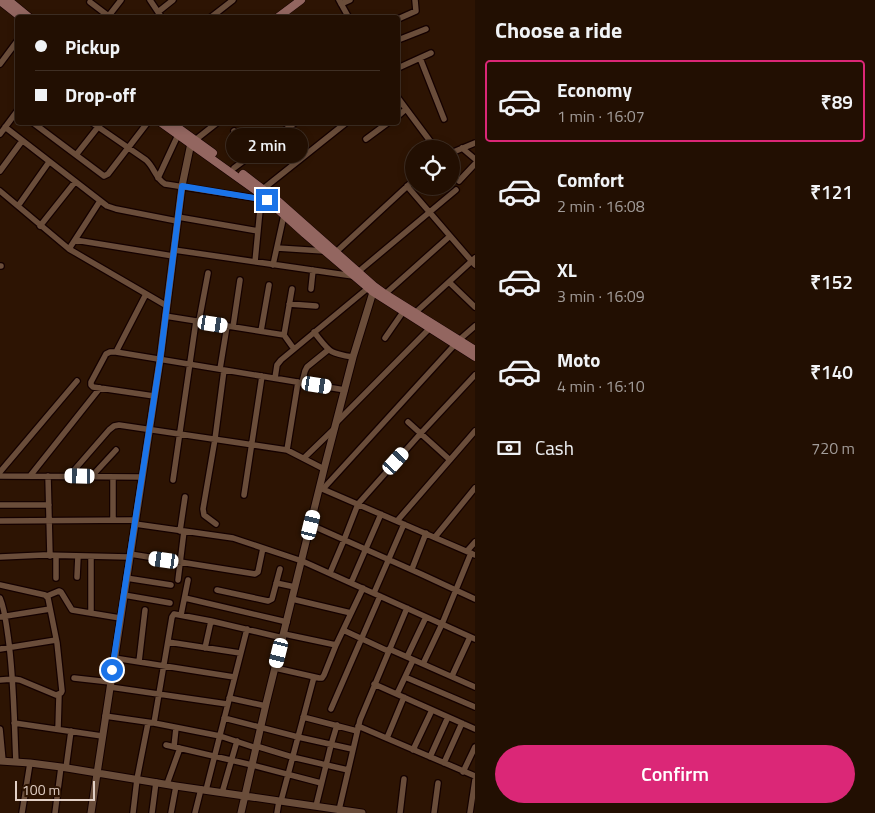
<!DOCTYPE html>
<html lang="en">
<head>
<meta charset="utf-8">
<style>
	body { margin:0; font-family:"Titillium Web",sans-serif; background:#2e1d11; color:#f1f3f6; height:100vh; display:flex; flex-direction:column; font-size:19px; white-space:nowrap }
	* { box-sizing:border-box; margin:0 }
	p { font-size:16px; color:#a29c99 }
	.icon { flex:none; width:28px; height:28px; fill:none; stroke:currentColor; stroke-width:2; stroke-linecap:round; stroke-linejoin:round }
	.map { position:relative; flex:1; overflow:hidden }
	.details { display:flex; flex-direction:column; background:#220f02; width:400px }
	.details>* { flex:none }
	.guide { position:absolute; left:15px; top:15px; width:385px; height:110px; border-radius:5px; box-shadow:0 2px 8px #0003,0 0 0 1px #3f2f24; display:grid; align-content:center; height:110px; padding:0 20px; background:#220f02 }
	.buttons { position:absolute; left:405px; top:140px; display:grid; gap:10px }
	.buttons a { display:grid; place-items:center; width:55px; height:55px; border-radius:50%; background:#220f02; box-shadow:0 2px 8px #0003,0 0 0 1px #3f2f24; font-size:25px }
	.scale { position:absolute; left:15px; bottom:12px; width:80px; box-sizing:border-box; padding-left:5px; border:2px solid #e2d0c6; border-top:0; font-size:14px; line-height:18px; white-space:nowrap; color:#e2d0c6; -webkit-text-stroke:4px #2d1403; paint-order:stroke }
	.end { position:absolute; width:22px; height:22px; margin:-11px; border:6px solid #1a73e8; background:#fff; box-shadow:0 0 0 2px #fff }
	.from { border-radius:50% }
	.bubble { position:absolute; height:35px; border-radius:18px; background:#220f02; box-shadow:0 2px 8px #0003,0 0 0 1px #3f2f24; font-size:16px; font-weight:600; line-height:35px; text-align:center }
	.car { position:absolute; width:15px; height:30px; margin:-15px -8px; border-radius:6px; box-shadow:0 0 4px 1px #0007; background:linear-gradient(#fff 24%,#345 0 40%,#fff 0 76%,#345 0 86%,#fff 0) }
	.guide b { display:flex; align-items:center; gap:18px; height:48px; font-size:19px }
	.guide b+b { border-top:1px solid #3f2f24 }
	.guide i { width:12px; height:12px; background:#f1f3f6 }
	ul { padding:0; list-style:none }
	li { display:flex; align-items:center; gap:15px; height:82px; margin:0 10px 8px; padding:0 10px; border:2px solid transparent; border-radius:5px }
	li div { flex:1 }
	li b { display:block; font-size:19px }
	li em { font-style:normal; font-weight:600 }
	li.active { border-color:#db2777 }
	li>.icon { width:45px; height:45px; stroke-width:1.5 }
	h2 { padding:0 20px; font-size:22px; line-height:60px }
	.pay { display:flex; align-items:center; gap:12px; height:55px; padding:0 20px; font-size:19px }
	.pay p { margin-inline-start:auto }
	.action { display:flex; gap:10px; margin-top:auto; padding:10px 20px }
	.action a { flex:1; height:58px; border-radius:30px; background:#db2777; color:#fff; font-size:20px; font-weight:600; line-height:58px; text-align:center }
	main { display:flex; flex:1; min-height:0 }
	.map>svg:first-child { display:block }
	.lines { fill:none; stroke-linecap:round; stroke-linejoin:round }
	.minor-casing { stroke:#140100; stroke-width:8 }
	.tertiary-casing { stroke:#140100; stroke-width:9 }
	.secondary-casing { stroke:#140100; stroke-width:9 }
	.minor { stroke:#6a4d3a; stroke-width:5.5 }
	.tertiary { stroke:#6a4d3a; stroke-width:7 }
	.secondary { stroke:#936660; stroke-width:8 }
	.route { stroke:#1a73e8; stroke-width:6 }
</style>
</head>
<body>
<main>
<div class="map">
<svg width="475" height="813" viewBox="0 0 475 813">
	<rect width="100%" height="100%" fill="#2d1403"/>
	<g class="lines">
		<defs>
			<path id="minor" d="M 150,0 L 162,18
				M 339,0 L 349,18
				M 90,2 L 111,18
				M 341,4 L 350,0
				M 158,12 L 173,0
				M 107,18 L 121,0
				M 210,18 L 233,0
				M 398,19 L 416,11 L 415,0
				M 398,40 L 426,29
				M 420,58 L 444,119
				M 0,64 L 18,40
				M 398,68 L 431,53
				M 398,98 L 436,149
				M 398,116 L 406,109
				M 32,122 L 104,176 L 108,174 L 148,122
				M 91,122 L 146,160 C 154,167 156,179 165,184 L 267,200
				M 5,127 L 107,206 L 116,209 L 177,221
				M 234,131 L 252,155
				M 0,134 L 18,110
				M 366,139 L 389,122
				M 194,141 L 218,122
				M 462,148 L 475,159
				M 451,153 L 475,143
				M 76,155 L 102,122
				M 234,168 L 296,122
				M 0,171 L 22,141
				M 158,178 L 178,135
				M 459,181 L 475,164
				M 407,186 L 475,265
				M 263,189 L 347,122
				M 0,191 L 69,249 L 167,306
				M 18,206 L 49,162
				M 178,217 L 258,231
				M 40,226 L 75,182
				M 75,240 L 173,256
				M 277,248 L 324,251
				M 69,249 L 100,201
				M 174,250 L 353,276
				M 335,253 L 414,180
				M 255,262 L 261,199
				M 273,265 L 284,215
				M 0,266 L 1,266
				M 358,272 L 456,190
				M 449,282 L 475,307
				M 311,289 L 313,270
				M 385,294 L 450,236
				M 289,304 L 316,306
				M 416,312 L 475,258
				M 165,316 L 284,335 L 294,349
				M 199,321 L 208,273
				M 233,327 L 240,280
				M 261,331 L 269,285
				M 314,332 C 330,352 328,353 353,357
				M 284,335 L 292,289
				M 385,338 L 403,312
				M 116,352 L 146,294
				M 220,369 L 227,326
				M 275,378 L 277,365 L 281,360 L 368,288
				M 302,383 L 305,371 L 307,367 L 328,350
				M 154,396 L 93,387 L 91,385 L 91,382 L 106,354 L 110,352 L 116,352 L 345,390
				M 337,422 L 429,329
				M 408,422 L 450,460
				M 287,450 L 298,382
				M 304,458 L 335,428
				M 0,472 L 77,381
				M 0,476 L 142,477
				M 30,476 L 100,388
				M 48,476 L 50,556
				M 69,476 L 109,430 L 114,426 L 119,425 L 287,450 L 324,469
				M 92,476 L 116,450
				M 113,477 L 113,520
				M 173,480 L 196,321
				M 320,488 L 475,555
				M 323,489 L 459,340 L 475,326
				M 244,495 L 262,376
				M 0,505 L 49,505
				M 0,521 L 135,520
				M 397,521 L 475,431
				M 135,524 L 233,538 L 302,561 L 475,639
				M 216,524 L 204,515 L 203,509 L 215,439 L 224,370
				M 311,525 L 421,574 L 475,599
				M 180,531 L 185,497
				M 435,537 L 475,488
				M 467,551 L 475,542
				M 130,554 L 255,574 L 258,572 L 263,548
				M 0,557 L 44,555 L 129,557
				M 91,557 L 91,613
				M 412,569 L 426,533
				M 330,573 L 344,540 L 358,504 L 421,433 L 475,375
				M 77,577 L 78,556
				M 56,578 L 56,556
				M 126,578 L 171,585
				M 178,580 L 184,531
				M 276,583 L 295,587
				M 351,583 L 381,514
				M 0,585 L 45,595 L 48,598 L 57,643 L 62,691 L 61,693 L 56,695 L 20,680 L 13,679 L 0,680
				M 217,590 L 268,601 L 272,599 L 280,569
				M 374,593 L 404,524
				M 124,595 L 170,603
				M 47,596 L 59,591 L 61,592 L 72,610 L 120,618
				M 0,598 C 5,610 6,623 8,636 C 14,678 14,720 16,762
				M 185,598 L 287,622
				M 292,599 L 351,613
				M 181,615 L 188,580
				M 0,617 L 50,609
				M 343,630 L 388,651
				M 284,634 L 336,645
				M 168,642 L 240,653
				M 205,648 L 211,621
				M 0,649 L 56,640
				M 389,649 L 475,687
				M 407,657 L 426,617
				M 114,658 L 234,677
				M 139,662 L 145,610
				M 423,664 L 442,624 L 471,553
				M 275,668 L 319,678 L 322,678 L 324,675 L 336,645 L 363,588
				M 452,676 L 470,637
				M 405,677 L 475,707
				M 74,678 L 110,682
				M 374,684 L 475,729
				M 110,687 L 227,704
				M 397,694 L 413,660
				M 229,698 L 266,706
				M 331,709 L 380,596
				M 105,716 L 154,723 L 220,736 L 256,748
				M 303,717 L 357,731
				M 224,718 L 298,737 L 352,749
				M 14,723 L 102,736
				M 154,723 L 172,617 L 174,614 L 211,621 L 283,638
				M 358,726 L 475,776
				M 0,729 L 3,761
				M 58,729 L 59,695
				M 387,738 L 404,697
				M 166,745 L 252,765 L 321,783
				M 256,746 L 292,757 L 348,770
				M 174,747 L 176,728
				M 413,750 L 432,710
				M 430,757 L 448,717
				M 444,763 L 462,723
				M 66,768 L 71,731
				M 463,772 L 475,747
				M 167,784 L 180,748
				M 206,790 L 247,629
				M 222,793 L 237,741
				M 281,801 L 314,677
				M 316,806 L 331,745 L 337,725
				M 339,810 L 360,720 L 407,608
				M 22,813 L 30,763
				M 55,813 L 61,767
				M 133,813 L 137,779 L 148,723
				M 152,813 L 156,782
				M 171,813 L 176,786
				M 195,813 L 201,789
				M 277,813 L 279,801
				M 400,813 L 404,779
				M 434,813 L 438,783
				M 470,813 L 475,780"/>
			<path id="tertiary" d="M 0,761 L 30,763 L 61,767 L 176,786 L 362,813
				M 91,813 L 160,360 L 182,186 L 191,143
				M 241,813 L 266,704 L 324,469 L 353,357 L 373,292 L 376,288"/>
			<path id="secondary" d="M 8,0 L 30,18
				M 0,1 L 22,18
				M 277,18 L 301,0
				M 160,122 L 262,195 L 305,234 L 373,292 L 475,357
				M 170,122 L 213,153
				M 243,174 L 277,200 L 374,286 L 385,294 L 475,350"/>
		</defs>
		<!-- minor casing -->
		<use href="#minor" class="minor-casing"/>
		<!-- tertiary casing -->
		<use href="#tertiary" class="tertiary-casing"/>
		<!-- secondary casing -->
		<use href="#secondary" class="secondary-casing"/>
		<!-- minor -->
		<use href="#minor" class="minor"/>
		<!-- tertiary -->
		<use href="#tertiary" class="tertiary"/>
		<!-- secondary -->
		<use href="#secondary" class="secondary"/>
	</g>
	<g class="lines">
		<!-- route -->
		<path class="route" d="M 112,670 L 160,360 L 182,186 L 267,200"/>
	</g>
</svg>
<div class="buttons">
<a><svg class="icon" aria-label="locate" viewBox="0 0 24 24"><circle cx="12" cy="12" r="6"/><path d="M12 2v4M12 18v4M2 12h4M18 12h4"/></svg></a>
</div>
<div class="scale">100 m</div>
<i class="end from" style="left:112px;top:670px"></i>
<i class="end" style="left:267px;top:200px"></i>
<div class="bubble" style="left:226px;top:128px;width:82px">2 min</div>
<i class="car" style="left:213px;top:324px;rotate:99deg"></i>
<i class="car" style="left:317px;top:385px;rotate:99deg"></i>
<i class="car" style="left:396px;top:461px;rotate:42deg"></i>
<i class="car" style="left:80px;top:476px;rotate:271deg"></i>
<i class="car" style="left:311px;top:525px;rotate:14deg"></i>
<i class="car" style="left:164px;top:560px;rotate:278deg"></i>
<i class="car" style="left:279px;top:653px;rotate:194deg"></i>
<div class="guide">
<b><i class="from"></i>Pickup</b>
<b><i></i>Drop-off</b>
</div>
</div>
<section class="details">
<h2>Choose a ride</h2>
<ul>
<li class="active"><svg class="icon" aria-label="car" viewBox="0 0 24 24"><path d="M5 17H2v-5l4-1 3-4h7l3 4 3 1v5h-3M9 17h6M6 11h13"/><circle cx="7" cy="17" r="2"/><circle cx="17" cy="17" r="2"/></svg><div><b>Economy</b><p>1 min · 16:07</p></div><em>₹89</em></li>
<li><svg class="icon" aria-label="car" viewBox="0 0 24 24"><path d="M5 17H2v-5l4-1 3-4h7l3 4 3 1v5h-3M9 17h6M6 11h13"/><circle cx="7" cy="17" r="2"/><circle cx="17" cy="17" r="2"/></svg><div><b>Comfort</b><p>2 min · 16:08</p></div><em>₹121</em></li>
<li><svg class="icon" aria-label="car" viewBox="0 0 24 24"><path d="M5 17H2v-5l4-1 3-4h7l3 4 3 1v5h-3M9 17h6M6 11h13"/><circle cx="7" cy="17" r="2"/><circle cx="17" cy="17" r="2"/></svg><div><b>XL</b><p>3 min · 16:09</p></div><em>₹152</em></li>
<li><svg class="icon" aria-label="car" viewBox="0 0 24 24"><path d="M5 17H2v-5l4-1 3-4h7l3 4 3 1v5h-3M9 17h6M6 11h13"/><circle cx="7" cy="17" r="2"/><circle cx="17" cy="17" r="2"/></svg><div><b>Moto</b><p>4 min · 16:10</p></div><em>₹140</em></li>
</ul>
<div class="pay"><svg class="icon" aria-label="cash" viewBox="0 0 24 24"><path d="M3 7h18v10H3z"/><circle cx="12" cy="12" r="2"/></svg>Cash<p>720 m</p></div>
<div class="action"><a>Confirm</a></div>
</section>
</main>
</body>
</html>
